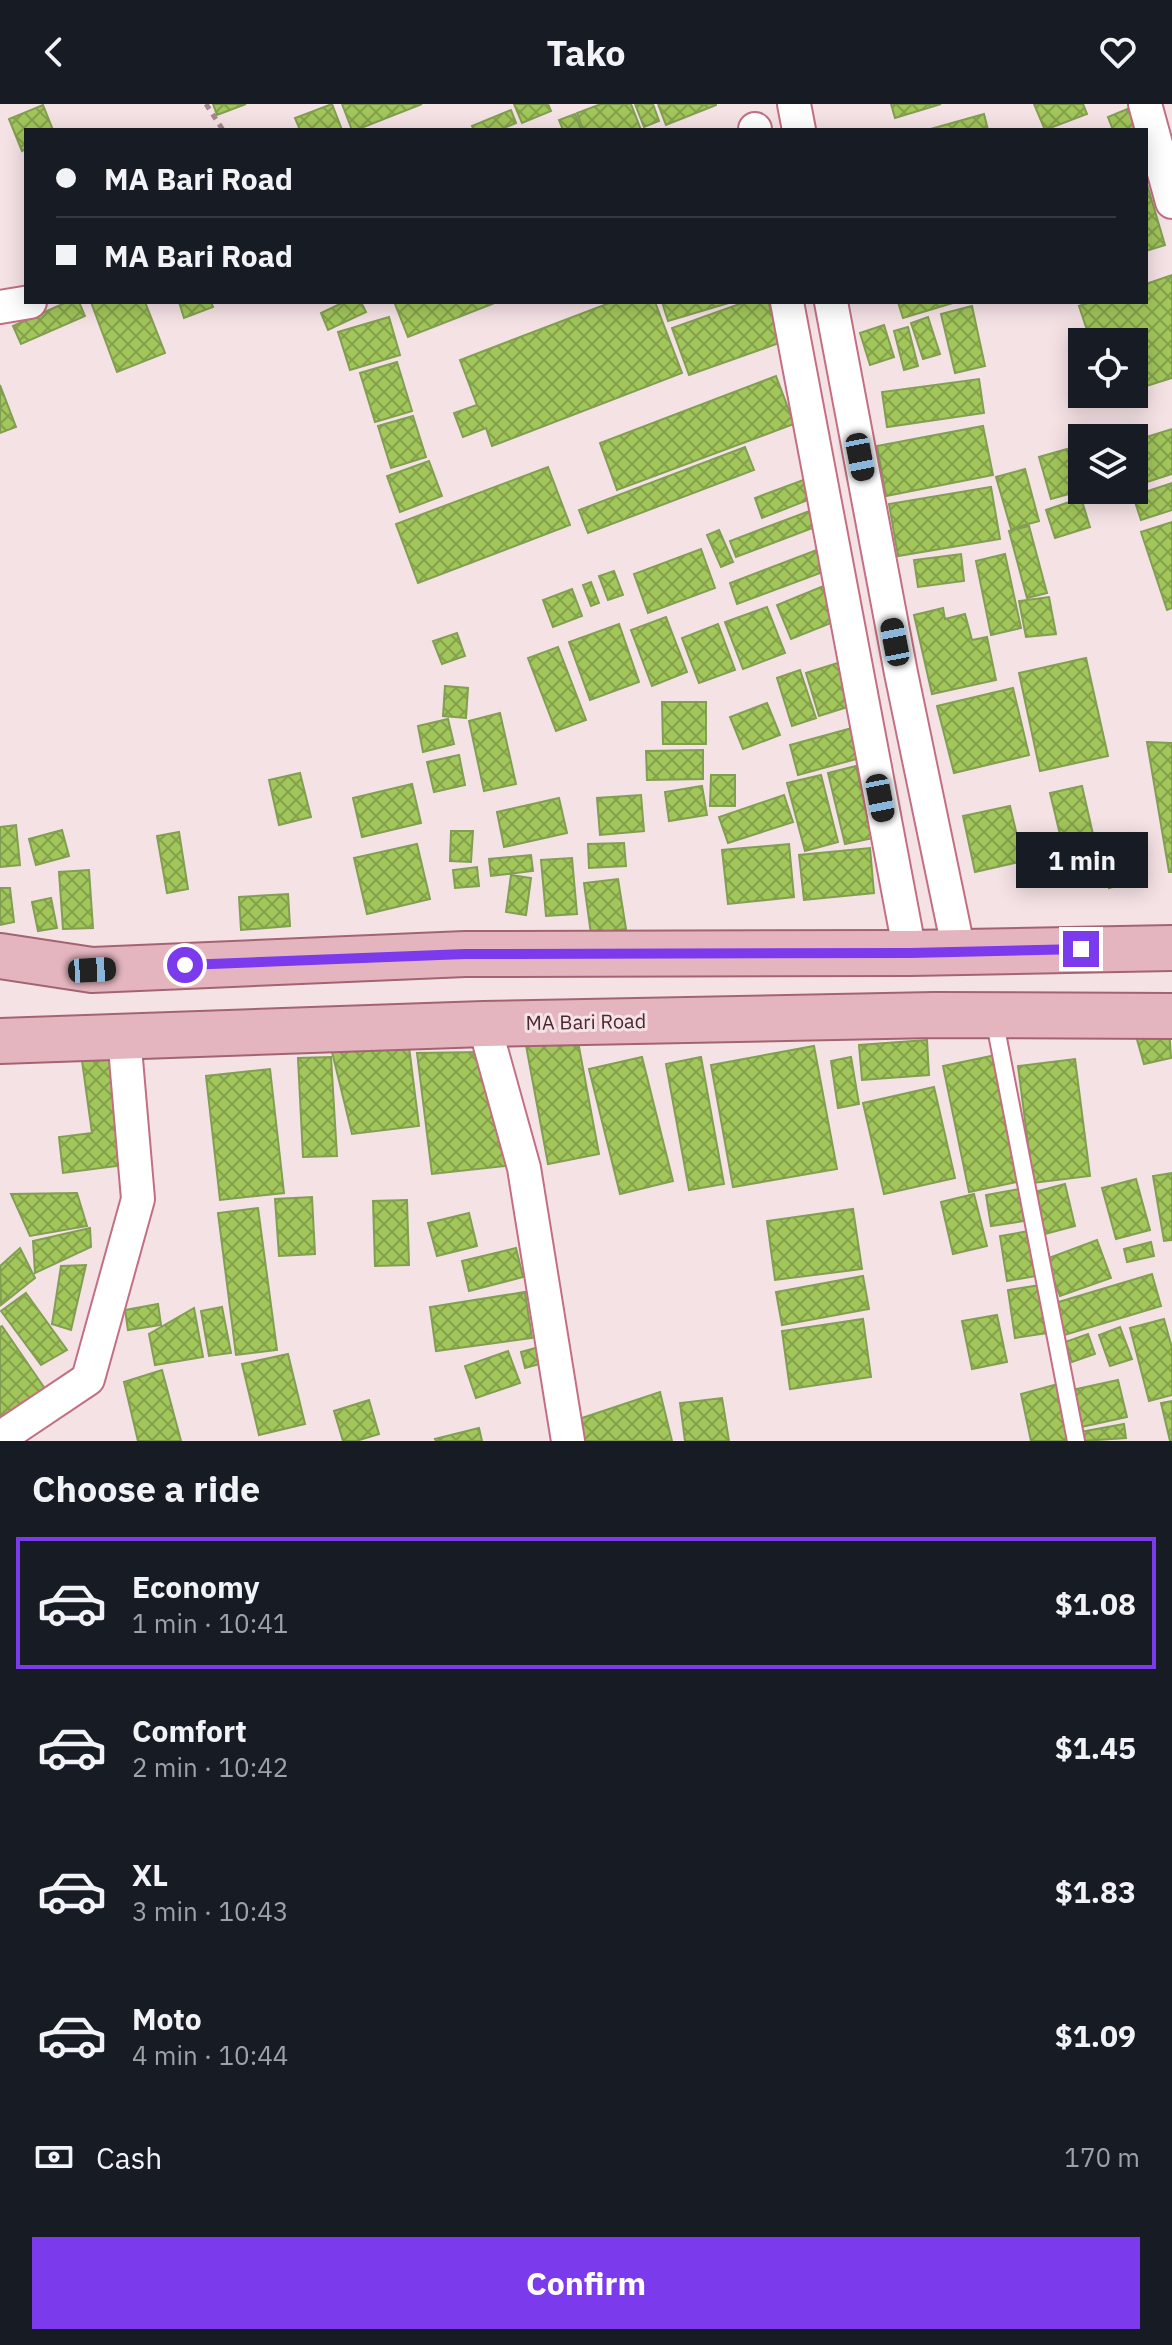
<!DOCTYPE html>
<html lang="en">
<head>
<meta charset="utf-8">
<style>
	body { margin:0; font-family:"IBM Plex Sans",sans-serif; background:#20242c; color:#f1f3f6; height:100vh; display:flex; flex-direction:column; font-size:30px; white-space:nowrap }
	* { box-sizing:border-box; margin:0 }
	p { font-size:26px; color:#9ea1a6 }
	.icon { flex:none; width:44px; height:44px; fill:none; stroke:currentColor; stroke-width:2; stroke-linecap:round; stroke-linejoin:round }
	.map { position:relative; height:1337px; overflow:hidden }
	.drawer { display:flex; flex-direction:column; background:#171b24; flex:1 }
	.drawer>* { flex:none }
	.guide { position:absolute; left:24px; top:24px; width:1124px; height:176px; border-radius:0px; box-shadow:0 4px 20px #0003; display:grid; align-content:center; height:176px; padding:0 32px; background:#171b24 }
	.controls { position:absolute; left:1068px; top:224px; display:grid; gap:16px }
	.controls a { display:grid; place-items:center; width:80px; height:80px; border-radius:0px; background:#171b24; box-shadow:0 4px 20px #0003; font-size:40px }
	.end { position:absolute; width:36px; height:36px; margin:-18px; border:10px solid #7c3aed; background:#fff; box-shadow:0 0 0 4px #fff }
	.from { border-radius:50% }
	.bubble { position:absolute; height:56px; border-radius:0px; background:#171b24; box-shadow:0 4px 20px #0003; font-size:26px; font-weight:700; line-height:56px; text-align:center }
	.car { position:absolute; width:24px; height:48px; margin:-24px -12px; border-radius:10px; box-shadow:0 0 6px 2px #0007; background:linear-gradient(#222 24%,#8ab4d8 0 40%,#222 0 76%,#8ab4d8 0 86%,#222 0) }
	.guide b { display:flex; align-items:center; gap:28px; height:76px; font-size:30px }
	.guide b+b { border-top:2px solid #363941 }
	.guide i { width:20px; height:20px; background:#f1f3f6 }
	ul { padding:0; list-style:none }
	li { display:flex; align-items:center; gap:24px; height:132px; margin:0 16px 12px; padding:0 16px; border:4px solid transparent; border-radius:0px }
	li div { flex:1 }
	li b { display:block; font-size:30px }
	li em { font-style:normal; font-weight:700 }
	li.selected { border-color:#7c3aed }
	li>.icon { width:72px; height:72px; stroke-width:1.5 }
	h2 { padding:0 32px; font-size:36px; line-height:96px }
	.pay { display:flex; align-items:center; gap:20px; height:88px; padding:0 32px; font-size:30px }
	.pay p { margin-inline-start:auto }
	.primary-button { display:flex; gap:16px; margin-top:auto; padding:16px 32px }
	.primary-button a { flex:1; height:92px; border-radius:0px; background:#7c3aed; color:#fff; font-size:32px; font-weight:700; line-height:92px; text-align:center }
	header { display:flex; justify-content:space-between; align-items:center; height:104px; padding:0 32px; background:#171b24; font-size:36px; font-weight:700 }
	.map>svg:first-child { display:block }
	.building { fill:url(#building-cross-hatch); stroke:#829e52; stroke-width:2 }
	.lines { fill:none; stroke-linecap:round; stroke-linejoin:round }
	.lane-casing { stroke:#c36f83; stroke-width:20 }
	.street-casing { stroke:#c36f83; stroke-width:36 }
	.primary-casing { stroke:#a36472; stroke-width:48 }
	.path { stroke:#a4898f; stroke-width:5; stroke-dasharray:6 6; stroke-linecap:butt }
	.lane { stroke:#fff; stroke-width:16 }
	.street { stroke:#fff; stroke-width:32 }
	.primary { stroke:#e4b5bf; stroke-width:44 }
	.route { stroke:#7c3aed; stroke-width:10 }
	.labels { text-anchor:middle; stroke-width:6; stroke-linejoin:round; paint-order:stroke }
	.street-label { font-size:20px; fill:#4b2830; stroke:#f5e2e5 }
</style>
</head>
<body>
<header><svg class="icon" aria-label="back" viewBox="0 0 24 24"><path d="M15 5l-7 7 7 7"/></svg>Tako<svg class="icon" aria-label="heart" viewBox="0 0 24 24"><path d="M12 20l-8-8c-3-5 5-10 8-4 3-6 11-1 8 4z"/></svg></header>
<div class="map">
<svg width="1172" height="1337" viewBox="0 0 1172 1337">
	<defs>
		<pattern id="building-cross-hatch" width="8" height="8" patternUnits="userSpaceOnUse" patternTransform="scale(2)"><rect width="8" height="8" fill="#a1c65a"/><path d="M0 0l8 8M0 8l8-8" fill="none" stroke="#85a14b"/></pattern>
	</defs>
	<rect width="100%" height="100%" fill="#f5e2e5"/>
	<!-- building -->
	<path class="building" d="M 213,0 L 246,0 L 217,11 Z
		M 332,0 L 342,26 L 300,26 L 295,14 Z
		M 342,0 L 422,0 L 356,26 L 352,26 Z
		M 514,0 L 548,0 L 551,7 L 522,19 Z
		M 601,0 L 631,0 L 641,26 L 583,26 L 577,9 Z
		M 635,0 L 653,0 L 659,17 L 644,23 Z
		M 658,0 L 716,0 L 716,1 L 666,21 Z
		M 891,0 L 941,0 L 895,14 Z
		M 1034,0 L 1083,0 L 1087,10 L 1045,26 Z
		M 43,1 L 53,26 L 26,26 L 26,45 L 22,47 L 9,15 Z
		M 1132,3 L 1141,26 L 1113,26 L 1108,13 Z
		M 511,6 L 516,19 L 499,26 L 474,26 L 472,22 Z
		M 575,10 L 581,26 L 563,26 L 559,16 Z
		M 984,10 L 988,26 L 927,26 Z
		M 1146,77 L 1165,141 L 1146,147 Z
		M 1172,171 L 1172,274 L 1134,286 L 1134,238 L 1091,238 L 1079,202 L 1091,198 L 1146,198 L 1146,180 Z
		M 67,198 L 79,198 L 85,212 L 21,240 L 13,222 Z
		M 91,198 L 145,198 L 165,249 L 117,268 Z
		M 179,198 L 211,198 L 213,203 L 184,214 Z
		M 344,198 L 361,198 L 366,208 L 328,226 L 321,209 Z
		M 399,198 L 497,198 L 408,233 L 395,200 Z
		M 612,198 L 655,198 L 682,269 L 492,342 L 486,324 L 463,333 L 454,309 L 477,301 L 460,256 Z
		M 662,198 L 732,198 L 668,217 Z
		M 745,198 L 768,198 L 782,238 L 689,271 L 672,224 Z
		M 898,198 L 956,198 L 903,214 Z
		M 972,202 L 985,262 L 955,269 L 941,210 Z
		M 389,213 L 400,251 L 350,266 L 338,228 Z
		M 928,213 L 940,250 L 923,255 L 911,219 Z
		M 884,221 L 894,253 L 870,261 L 860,229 Z
		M 908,223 L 918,262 L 904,266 L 894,227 Z
		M 397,258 L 412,307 L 375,318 L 360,269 Z
		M 776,272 L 794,320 L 617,386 L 600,339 Z
		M 979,275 L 984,309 L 887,323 L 882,288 Z
		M 0,281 L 16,323 L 0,329 Z
		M 413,312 L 426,353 L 391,364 L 378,322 Z
		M 983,322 L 993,371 L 886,392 L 877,342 Z
		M 1117,322 L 1121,334 L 1082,334 L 1082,372 L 1071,336 Z
		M 1172,325 L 1172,370 L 1147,378 L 1134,337 Z
		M 745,343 L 754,366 L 588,429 L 579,406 Z
		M 1067,345 L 1079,387 L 1051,395 L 1039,353 Z
		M 429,357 L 442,392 L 400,408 L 387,372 Z
		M 548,363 L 570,421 L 418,479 L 396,420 Z
		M 1025,365 L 1039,417 L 1011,425 L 996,373 Z
		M 806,375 L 813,394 L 762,414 L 755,394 Z
		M 1172,379 L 1172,406 L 1141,416 L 1133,392 Z
		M 991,383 L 1000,435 L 898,452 L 889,400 Z
		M 1086,386 L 1121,386 L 1090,396 Z
		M 1081,394 L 1090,423 L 1055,434 L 1046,406 Z
		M 812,406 L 818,422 L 736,453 L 730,437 Z
		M 1172,418 L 1172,504 L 1167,506 L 1141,428 Z
		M 1029,422 L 1047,489 L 1027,494 L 1009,427 Z
		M 719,426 L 733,458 L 721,463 L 707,431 Z
		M 822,444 L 831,465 L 737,500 L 730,479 Z
		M 701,445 L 715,484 L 648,509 L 634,470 Z
		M 961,450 L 964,477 L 918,483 L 914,456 Z
		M 1005,450 L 1021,524 L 991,531 L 976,457 Z
		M 614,467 L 623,491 L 608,496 L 599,472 Z
		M 591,478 L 599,499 L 591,502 L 583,481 Z
		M 826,481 L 841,515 L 791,535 L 777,501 Z
		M 572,485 L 582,512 L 553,523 L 543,496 Z
		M 1049,493 L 1056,530 L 1026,533 L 1019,497 Z
		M 767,503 L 785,549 L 743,565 L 725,518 Z
		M 943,504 L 945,515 L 965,510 L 972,536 L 987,533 L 996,576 L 932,590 L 914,511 Z
		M 666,513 L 687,568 L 652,582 L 631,526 Z
		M 619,520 L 639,578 L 590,596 L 569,538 Z
		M 718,520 L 735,566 L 699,579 L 682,534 Z
		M 457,529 L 465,552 L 442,560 L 433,537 Z
		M 558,543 L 586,616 L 556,627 L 528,554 Z
		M 1086,554 L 1108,652 L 1040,667 L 1019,569 Z
		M 844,557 L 857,600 L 819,612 L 806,569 Z
		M 800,566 L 816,614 L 792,622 L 777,574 Z
		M 445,582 L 468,584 L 466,614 L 443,612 Z
		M 1013,584 L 1029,651 L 954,669 L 937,602 Z
		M 662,598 L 706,598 L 706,640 L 663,640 Z
		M 767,599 L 780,631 L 743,645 L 730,613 Z
		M 500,609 L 516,680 L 484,687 L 469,617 Z
		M 448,615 L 454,640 L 423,648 L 418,622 Z
		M 852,624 L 860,654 L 798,671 L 790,641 Z
		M 1147,638 L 1172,639 L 1172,768 L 1169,768 Z
		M 703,646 L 703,675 L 647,676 L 646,647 Z
		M 459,651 L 465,681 L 434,688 L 427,658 Z
		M 856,662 L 873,734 L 845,740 L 828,669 Z
		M 300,669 L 311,713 L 279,721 L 269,676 Z
		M 711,671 L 735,671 L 735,702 L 710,702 Z
		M 821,671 L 838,738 L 805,747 L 787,679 Z
		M 412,680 L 421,719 L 362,733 L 353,694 Z
		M 702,682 L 707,711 L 669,717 L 665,688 Z
		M 1082,682 L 1095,739 L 1064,747 L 1050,689 Z
		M 641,691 L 644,727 L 600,731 L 597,694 Z
		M 784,691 L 793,718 L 728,739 L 719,713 Z
		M 559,694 L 567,729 L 504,743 L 497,708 Z
		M 1010,702 L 1023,757 L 975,768 L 963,712 Z
		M 16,721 L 20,761 L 0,763 L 0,723 Z
		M 62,726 L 69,752 L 36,761 L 29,735 Z
		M 451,727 L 473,727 L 471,758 L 450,757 Z
		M 179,728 L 188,785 L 167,789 L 157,732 Z
		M 1120,737 L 1132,778 L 1109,784 L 1098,743 Z
		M 624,739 L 626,762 L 589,764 L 588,740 Z
		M 417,740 L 430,795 L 367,810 L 354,754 Z
		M 789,740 L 794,793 L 728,800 L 722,746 Z
		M 870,744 L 874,789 L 804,796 L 799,751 Z
		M 531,751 L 533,767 L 491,772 L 489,755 Z
		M 572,754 L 577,810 L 546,812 L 541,756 Z
		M 477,763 L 479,782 L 455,784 L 453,766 Z
		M 89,766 L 93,824 L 63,825 L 59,768 Z
		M 511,771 L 531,774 L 526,811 L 506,808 Z
		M 618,775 L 626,825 L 591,830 L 584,779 Z
		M 0,784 L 10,784 L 14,818 L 0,821 Z
		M 288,790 L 290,822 L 241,826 L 239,793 Z
		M 51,794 L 57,824 L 38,827 L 32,798 Z
		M 1169,924 L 1171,954 L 1144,960 L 1134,925 Z
		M 576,927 L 599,1050 L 548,1060 L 525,936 Z
		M 927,936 L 929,971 L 862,976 L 859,941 Z
		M 814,942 L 837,1065 L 733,1083 L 711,961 Z
		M 409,943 L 419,1022 L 352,1030 L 332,948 Z
		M 480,948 L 506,1062 L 432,1070 L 417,949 Z
		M 996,951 L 1022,1077 L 969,1088 L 943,962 Z
		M 331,953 L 337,1052 L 303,1053 L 298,954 Z
		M 642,953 L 673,1077 L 620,1090 L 589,965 Z
		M 701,953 L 724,1080 L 689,1086 L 666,960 Z
		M 851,953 L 859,1000 L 838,1004 L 831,957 Z
		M 110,954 L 125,1061 L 63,1069 L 59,1033 L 92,1029 L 82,957 Z
		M 1075,955 L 1090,1072 L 1033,1079 L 1018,962 Z
		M 270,965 L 284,1089 L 220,1096 L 206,972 Z
		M 934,983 L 955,1074 L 884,1090 L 863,999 Z
		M 1172,1069 L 1172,1136 L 1164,1137 L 1153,1072 Z
		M 1136,1075 L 1150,1126 L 1116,1135 L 1102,1084 Z
		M 1065,1080 L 1075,1122 L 1041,1131 L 1031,1089 Z
		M 1019,1085 L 1024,1117 L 991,1122 L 986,1091 Z
		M 77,1089 L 87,1122 L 30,1132 L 11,1090 Z
		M 974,1090 L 987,1142 L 953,1150 L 941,1098 Z
		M 312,1093 L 315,1150 L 279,1152 L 275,1095 Z
		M 407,1096 L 409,1161 L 375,1162 L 373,1097 Z
		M 258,1104 L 277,1246 L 236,1251 L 218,1109 Z
		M 853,1105 L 862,1165 L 775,1176 L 767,1117 Z
		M 469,1109 L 477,1142 L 437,1152 L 428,1119 Z
		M 90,1124 L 91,1143 L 35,1169 L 33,1137 Z
		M 1029,1127 L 1036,1172 L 1007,1177 L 1000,1132 Z
		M 1097,1136 L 1111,1174 L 1060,1192 L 1046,1155 Z
		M 1151,1138 L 1154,1152 L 1127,1158 L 1124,1145 Z
		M 20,1144 L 35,1174 L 1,1201 L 0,1162 Z
		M 516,1144 L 523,1173 L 469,1187 L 462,1157 Z
		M 86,1161 L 71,1226 L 52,1220 L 61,1162 Z
		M 1152,1170 L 1161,1202 L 1061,1232 L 1052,1200 Z
		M 863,1172 L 869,1205 L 782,1221 L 776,1188 Z
		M 1041,1181 L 1048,1229 L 1015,1234 L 1008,1186 Z
		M 525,1188 L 532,1234 L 436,1247 L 430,1203 Z
		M 26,1189 L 67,1246 L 41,1261 L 1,1207 Z
		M 158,1200 L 161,1221 L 128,1226 L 125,1206 Z
		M 222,1203 L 231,1249 L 209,1252 L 201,1207 Z
		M 194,1204 L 203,1253 L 155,1261 L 149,1230 Z
		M 997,1211 L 1007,1258 L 972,1265 L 962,1217 Z
		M 863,1215 L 871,1273 L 790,1285 L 782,1227 Z
		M 1164,1215 L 1172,1244 L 1172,1291 L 1149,1297 L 1130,1224 Z
		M 2,1222 L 52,1295 L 0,1316 L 0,1223 Z
		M 1120,1223 L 1132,1255 L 1110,1262 L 1099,1231 Z
		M 1088,1230 L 1095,1250 L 1072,1258 L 1065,1238 Z
		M 539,1243 L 543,1259 L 525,1264 L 521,1248 Z
		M 508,1247 L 520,1279 L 476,1294 L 465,1262 Z
		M 288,1250 L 305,1320 L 259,1331 L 242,1260 Z
		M 162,1266 L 181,1337 L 138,1337 L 124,1278 Z
		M 1118,1276 L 1127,1313 L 1081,1323 L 1072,1286 Z
		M 1058,1280 L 1070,1337 L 1031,1337 L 1021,1290 Z
		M 660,1288 L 672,1337 L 580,1337 L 576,1316 Z
		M 722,1294 L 729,1337 L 685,1337 L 680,1299 Z
		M 369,1296 L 379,1330 L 356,1337 L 343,1337 L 334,1307 Z
		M 1172,1297 L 1172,1337 L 1170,1337 L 1161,1299 Z
		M 1124,1320 L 1126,1334 L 1082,1337 L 1080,1328 Z
		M 479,1324 L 482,1337 L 436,1337 L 435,1335 Z"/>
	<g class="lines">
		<defs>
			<path id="lane" d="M 994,914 L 1076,1337"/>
			<path id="street" d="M 794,0 L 799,26
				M 1145,0 L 1172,98
				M 755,25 L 755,26
				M 787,198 L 910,849
				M 831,198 L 901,569 L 959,848
				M 0,203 L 30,198
				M 484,920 L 524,1064 L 568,1337
				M 0,1334 L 88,1275 L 138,1095 L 124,932"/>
			<path id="primary" d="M 0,852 L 92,866 L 465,850 L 910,849 L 1172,844
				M 0,937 L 484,920 L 934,911 L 1172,912"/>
		</defs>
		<!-- lane casing -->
		<use href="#lane" class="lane-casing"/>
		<!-- street casing -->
		<use href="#street" class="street-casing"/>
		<!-- primary casing -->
		<use href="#primary" class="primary-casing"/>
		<!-- path -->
		<path class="path" d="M 206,0 L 223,26"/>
		<!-- lane -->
		<use href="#lane" class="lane"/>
		<!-- street -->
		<use href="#street" class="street"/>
		<!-- primary -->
		<use href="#primary" class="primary"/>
	</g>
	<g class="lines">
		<!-- route -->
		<path class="route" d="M 185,861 L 465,850 L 910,849 L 1081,845"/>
	</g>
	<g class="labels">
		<!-- street labels -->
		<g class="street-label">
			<text transform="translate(586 918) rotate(-1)" y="7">MA Bari Road</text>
		</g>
	</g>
</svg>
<div class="controls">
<a><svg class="icon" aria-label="locate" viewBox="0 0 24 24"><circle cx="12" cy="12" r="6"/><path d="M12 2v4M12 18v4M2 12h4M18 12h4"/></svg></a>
<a><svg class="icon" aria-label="layers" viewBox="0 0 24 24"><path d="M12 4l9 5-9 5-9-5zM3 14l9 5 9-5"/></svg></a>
</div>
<i class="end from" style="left:185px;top:861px"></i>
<i class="end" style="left:1081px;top:845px"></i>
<div class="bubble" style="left:1016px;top:728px;width:132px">1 min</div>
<i class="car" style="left:860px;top:353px;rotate:169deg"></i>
<i class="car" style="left:895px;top:538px;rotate:349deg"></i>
<i class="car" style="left:880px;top:694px;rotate:169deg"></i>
<i class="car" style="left:92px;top:866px;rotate:87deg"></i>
<div class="guide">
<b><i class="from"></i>MA Bari Road</b>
<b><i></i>MA Bari Road</b>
</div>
</div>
<section class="drawer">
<h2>Choose a ride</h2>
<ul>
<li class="selected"><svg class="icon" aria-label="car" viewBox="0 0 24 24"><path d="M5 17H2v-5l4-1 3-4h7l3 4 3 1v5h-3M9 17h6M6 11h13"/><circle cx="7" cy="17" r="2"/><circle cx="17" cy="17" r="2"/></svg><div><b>Economy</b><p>1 min · 10:41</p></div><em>$1.08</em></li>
<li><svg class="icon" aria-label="car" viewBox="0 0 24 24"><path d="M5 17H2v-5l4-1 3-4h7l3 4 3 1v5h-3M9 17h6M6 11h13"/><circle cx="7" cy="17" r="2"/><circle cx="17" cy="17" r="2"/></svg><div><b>Comfort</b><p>2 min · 10:42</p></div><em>$1.45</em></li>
<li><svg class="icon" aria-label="car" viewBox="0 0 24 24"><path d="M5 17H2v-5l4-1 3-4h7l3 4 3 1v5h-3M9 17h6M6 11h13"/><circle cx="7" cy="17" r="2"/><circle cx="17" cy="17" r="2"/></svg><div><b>XL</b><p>3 min · 10:43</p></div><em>$1.83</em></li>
<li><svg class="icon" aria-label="car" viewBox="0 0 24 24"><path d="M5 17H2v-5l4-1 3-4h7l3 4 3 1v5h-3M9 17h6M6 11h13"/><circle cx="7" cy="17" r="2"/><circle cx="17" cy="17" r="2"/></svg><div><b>Moto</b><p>4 min · 10:44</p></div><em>$1.09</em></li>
</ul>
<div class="pay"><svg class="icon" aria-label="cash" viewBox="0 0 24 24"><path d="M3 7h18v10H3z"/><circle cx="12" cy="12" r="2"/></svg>Cash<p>170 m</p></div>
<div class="primary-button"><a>Confirm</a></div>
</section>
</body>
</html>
